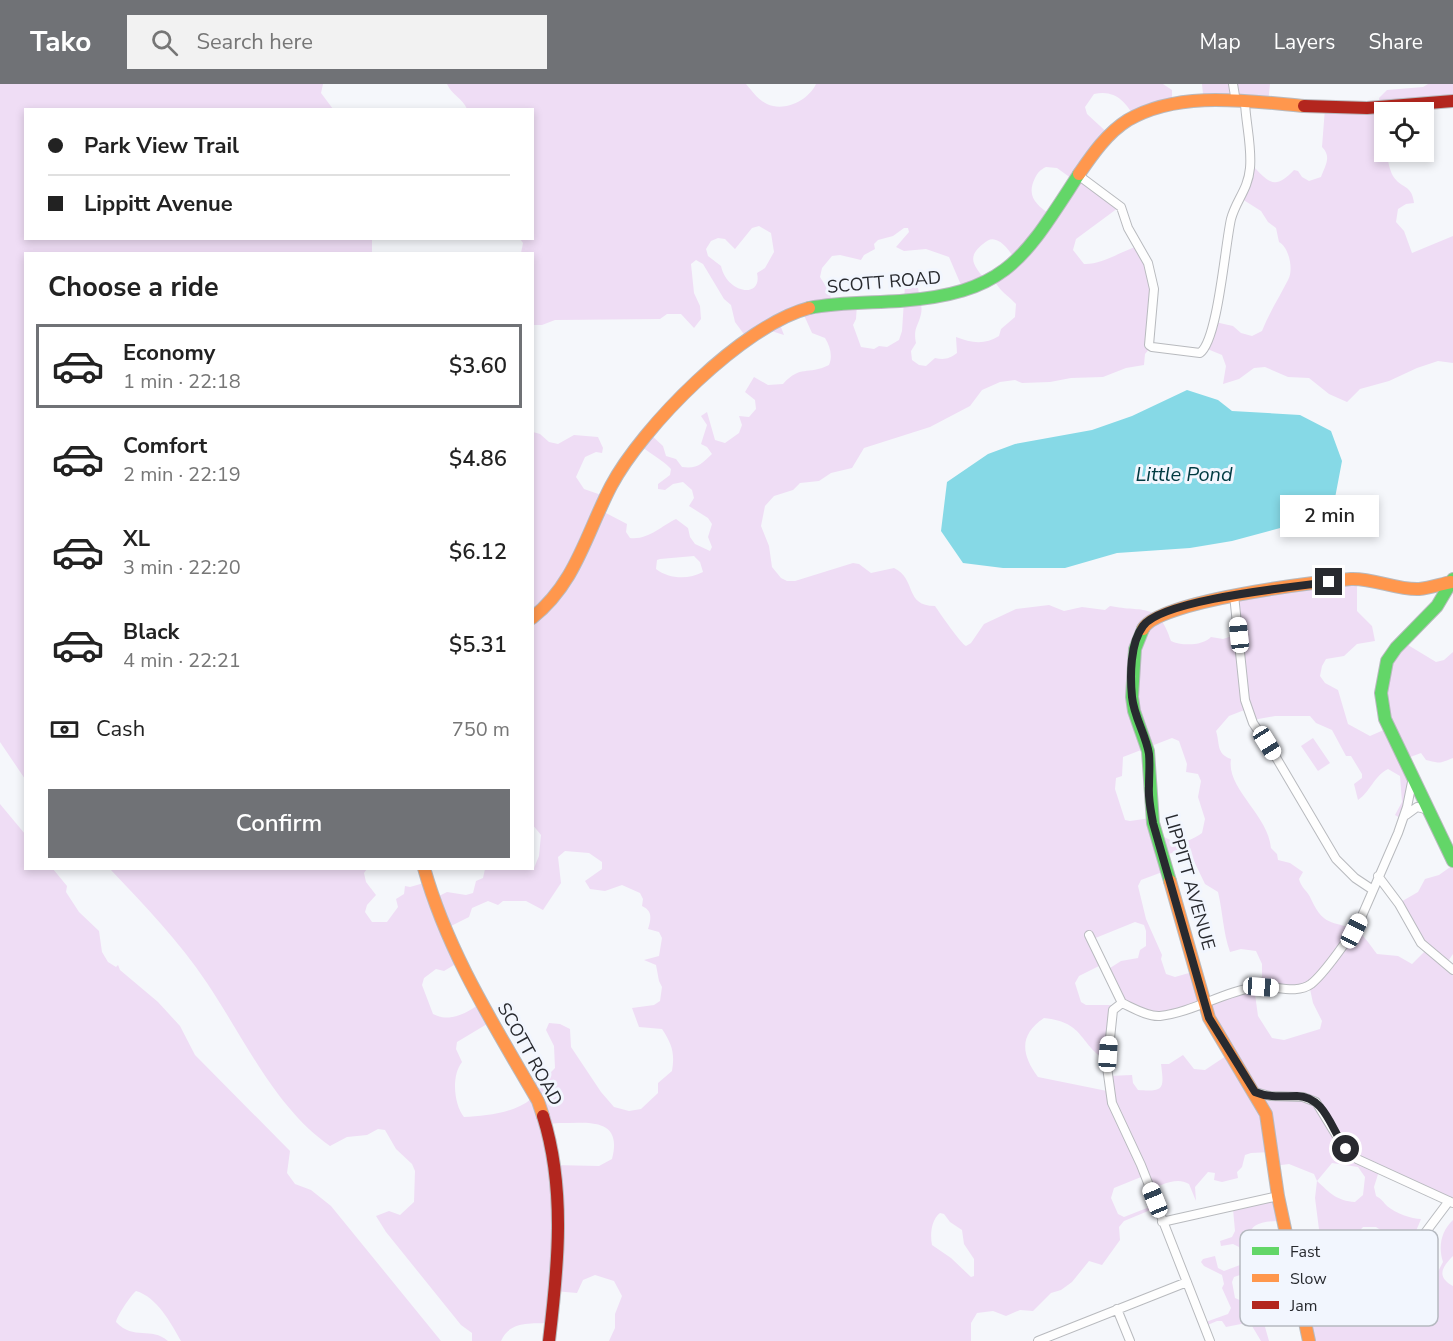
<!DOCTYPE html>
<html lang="en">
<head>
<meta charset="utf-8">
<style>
	body { margin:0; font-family:"Nunito Sans",sans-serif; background:#f2f2f2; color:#222; height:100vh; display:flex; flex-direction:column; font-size:22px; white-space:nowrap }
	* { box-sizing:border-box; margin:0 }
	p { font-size:20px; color:#767676 }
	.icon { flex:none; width:33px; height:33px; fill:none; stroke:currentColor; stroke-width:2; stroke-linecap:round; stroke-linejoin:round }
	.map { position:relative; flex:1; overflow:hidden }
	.panel { position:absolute; left:24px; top:168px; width:510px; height:618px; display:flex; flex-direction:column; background:#fff; border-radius:0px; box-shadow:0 3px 9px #0003 }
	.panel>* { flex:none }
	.guide { position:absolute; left:24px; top:24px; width:510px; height:132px; border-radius:0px; box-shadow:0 3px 9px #0003; display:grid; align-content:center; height:132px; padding:0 24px; background:#fff }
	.tools { position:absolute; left:1374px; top:18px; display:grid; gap:12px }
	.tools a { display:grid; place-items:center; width:60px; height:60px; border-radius:0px; background:#fff; box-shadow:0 3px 9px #0003; font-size:30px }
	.end { position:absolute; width:27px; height:27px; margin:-14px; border:8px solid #282a2f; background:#fff; box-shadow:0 0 0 3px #fff }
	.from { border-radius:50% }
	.bubble { position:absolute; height:42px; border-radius:0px; background:#fff; box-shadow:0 3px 9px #0003; font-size:20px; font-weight:600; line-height:42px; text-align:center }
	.car { position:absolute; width:18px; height:36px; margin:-18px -9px; border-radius:8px; box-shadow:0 0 4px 2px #0007; background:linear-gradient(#fff 24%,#345 0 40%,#fff 0 76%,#345 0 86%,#fff 0) }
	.guide b { display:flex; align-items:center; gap:21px; height:57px; font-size:22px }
	.guide b+b { border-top:2px solid #e0e0e0 }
	.guide i { width:15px; height:15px; background:#222 }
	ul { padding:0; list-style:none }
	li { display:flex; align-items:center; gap:18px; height:84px; margin:0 12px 9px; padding:0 12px; border:3px solid transparent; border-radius:0px }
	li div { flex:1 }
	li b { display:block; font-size:22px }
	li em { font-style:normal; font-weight:600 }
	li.on { border-color:#707276 }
	li>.icon { width:54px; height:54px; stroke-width:1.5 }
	h2 { padding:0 24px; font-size:27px; line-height:72px }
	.pay { display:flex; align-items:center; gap:15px; height:66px; padding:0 24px; font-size:22px }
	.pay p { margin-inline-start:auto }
	.button { display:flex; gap:12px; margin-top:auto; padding:12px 24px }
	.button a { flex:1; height:69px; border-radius:0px; background:#707276; color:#fff; font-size:24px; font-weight:600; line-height:69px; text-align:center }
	header { display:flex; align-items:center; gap:36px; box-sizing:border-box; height:84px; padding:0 30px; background:#707276; color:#fff }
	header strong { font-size:28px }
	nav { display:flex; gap:33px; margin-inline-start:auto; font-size:21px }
	.search { width:420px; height:54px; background:#f2f2f2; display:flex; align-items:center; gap:15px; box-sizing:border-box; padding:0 21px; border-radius:0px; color:#767676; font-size:22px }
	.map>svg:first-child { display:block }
	.green { fill:#efddf5; fill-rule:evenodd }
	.water { fill:#86d9e6 }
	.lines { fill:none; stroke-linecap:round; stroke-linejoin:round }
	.street-casing { stroke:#b8babe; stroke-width:10 }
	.fast-casing { stroke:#b8babe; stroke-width:14 }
	.slow-casing { stroke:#b8babe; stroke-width:14 }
	.jam-casing { stroke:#b8babe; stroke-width:14 }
	.street { stroke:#fefefe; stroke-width:8 }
	.fast { stroke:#63d668; stroke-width:12 }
	.slow { stroke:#ff974d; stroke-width:12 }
	.jam { stroke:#b3261e; stroke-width:12 }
	.route { stroke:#282a2f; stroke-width:8 }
	.labels { text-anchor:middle; stroke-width:6; stroke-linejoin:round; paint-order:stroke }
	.street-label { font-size:18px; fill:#282a2f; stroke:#f2f6fe }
	.water-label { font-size:20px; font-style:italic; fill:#003a41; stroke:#f2f6fe }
	.key { fill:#f2f6fe; stroke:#b5b9c0; stroke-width:1.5 }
	.key-label { font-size:16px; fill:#282a2f }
</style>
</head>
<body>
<header>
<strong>Tako</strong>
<div class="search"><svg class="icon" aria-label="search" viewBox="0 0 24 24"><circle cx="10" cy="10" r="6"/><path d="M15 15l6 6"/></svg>Search here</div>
<nav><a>Map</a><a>Layers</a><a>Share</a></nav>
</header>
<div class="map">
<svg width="1453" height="1257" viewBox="0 0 1453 1257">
	<rect width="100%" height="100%" fill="#f5f7fb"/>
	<!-- green -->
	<path class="green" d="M 0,0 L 323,0 L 321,9 L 333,25 L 26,26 L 26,154 L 372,155 L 372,170 L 26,170 L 25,695 L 0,658 Z
		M 447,0 L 746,0 C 752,7 758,16 767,20 C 784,28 808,17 816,0 L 1163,0 L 1172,6 L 1172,23 L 1135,34 C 1126,18 1115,5 1094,10 L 1085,23 L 1087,30 L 1112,53 L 1079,93 L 1118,124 L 1076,155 L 1073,166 L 1084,180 C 1099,181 1119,169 1135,163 C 1161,191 1152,229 1150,264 L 1145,270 L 1144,281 L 1126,284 L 1103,293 L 1071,294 L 1050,298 L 1022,299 L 1015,296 L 1000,298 L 982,306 L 970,322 L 930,343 L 864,364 L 852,384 L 831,389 L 819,397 L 800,399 L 793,406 L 774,412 L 765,422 L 761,442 L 769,462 L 772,483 L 781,494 L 787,497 L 795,497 L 853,479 L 859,480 L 871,489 L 894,484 C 917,495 904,522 935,522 C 939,528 961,560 966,562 L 971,559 L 984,540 L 1016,525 L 1049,521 L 1064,527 L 1082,523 L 1105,526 L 1110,522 C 1144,529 1158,517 1171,557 C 1181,562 1203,562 1211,553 L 1223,555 L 1235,551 L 1236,514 L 1357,499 L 1357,527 L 1372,542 L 1375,557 L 1357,560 L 1344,572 L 1326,575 L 1322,582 L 1320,592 L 1325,599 L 1338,606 L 1348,640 L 1370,652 L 1386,645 L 1384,590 L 1403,558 L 1436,578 L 1444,576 L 1453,568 L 1453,674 C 1440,679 1441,680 1426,676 L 1421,669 L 1405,675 C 1413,700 1411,711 1400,734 L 1395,731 L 1402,718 L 1400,692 L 1388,685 C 1373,693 1371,707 1358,716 L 1354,700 L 1362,694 L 1362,690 L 1351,672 L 1346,672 L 1332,646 L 1316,639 L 1310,632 L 1275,632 L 1253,636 L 1247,625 L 1229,632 L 1216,647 C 1220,659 1216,670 1231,675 C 1226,705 1268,730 1271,764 L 1277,770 L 1278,776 L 1290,779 L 1303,788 L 1299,795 C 1301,804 1308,807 1311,815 C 1325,846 1336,835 1358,848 C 1365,852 1372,864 1377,870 L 1398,872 L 1412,880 L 1425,867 L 1399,819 L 1418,808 L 1425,795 L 1439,791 L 1453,781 L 1453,870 L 1446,880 L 1453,887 L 1453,1120 L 1379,1087 L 1374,1103 L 1376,1112 C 1382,1115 1383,1118 1387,1122 C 1395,1129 1412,1135 1421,1135 C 1416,1148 1406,1166 1410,1181 C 1413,1190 1429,1199 1436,1190 C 1439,1187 1441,1181 1443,1178 C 1438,1163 1441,1147 1453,1136 L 1453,1172 C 1442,1183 1436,1193 1453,1202 L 1453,1257 L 1307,1257 L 1299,1224 L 1281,1225 L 1273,1228 L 1265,1243 L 1269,1257 L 1261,1257 L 1252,1242 L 1246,1239 L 1226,1243 L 1222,1237 L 1217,1237 L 1203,1243 L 1200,1240 L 1228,1230 L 1231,1224 L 1222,1204 L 1224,1200 L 1222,1191 L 1204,1182 L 1201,1178 L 1203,1175 L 1215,1172 L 1218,1184 L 1224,1187 L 1240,1181 L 1242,1171 L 1239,1163 L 1233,1160 L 1221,1162 L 1220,1157 L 1232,1153 L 1235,1147 L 1233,1125 L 1278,1115 L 1278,1137 C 1247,1138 1245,1147 1258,1175 L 1245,1182 L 1246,1189 L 1234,1193 L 1232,1198 L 1235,1214 L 1242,1217 L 1259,1213 L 1263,1204 L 1274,1209 L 1296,1207 L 1292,1177 C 1303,1174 1316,1172 1321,1161 L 1315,1114 L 1317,1097 L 1314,1090 L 1289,1080 L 1274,1082 L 1271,1068 L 1251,1069 L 1245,1071 L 1242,1083 L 1237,1088 L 1238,1094 L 1222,1098 L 1214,1096 L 1215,1089 L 1208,1088 L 1195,1103 L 1196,1117 L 1189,1100 C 1176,1092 1161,1102 1147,1106 L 1141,1093 L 1114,1104 L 1111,1114 L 1118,1130 L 1124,1133 L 1152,1122 L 1153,1125 L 1124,1137 L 1119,1143 L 1120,1156 L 1102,1181 L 1089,1177 L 1072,1198 L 1061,1206 L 1051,1209 L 1033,1227 L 1020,1226 L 1006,1232 L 993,1227 L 977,1229 L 971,1239 L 971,1257 L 609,1257 L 615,1244 L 615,1230 L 622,1212 L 614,1197 L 595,1191 L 583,1196 L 577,1209 L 554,1207 L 552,1239 C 532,1240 510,1236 501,1257 L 472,1257 L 472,1249 L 461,1241 L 386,1148 L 376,1132 L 389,1127 L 400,1131 L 414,1118 L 415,1087 L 412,1080 L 396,1065 L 385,1046 L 378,1045 L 367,1051 L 347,1053 L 330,1062 C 275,1024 244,954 207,899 C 179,857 144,821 110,785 L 367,785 L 364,789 L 366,798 L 376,811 L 367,821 L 365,828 L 372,838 L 387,838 L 398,823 L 396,815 L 404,810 L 405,802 L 410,803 L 424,799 L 431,816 L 447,808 L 466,811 L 473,809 L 476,797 L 483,794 L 485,785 L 534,784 L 539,772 L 541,751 L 532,740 L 533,348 L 540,350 L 549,358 L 558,360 L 574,351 L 598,353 L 603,364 L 602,369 L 596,368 L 585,373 L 576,393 L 584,405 L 607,413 L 604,428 L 627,440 L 626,448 L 630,454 C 649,456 661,442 676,435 L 688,444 L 690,453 L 695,460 L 710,467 L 712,463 L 708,453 L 712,440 L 708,434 L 689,422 L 694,414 L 692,406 L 683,398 L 673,400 L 665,406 L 658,405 L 658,400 L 670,391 L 671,385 C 662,375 651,371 640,361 L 650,350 L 663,362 L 666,372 L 676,375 L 682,383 C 698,385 701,380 712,370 L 707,363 L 701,360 L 707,341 L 701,332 L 707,328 L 715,356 L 725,359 L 739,349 L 742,341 L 739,332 L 749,333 L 756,325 L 755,316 L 745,308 L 754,293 L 768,301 L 783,300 C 801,280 807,292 829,281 C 833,272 830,262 825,254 L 812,249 L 803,229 L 779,238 L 784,251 L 765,245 L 746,253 L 735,238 L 731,221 L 724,215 L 703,180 L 696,176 L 691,180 L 694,209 L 700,222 L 701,235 L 694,244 L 681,230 L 667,230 L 660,235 L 555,236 L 542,241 L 533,241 L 532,170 L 521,169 L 523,159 L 520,155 L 532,154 L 532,26 L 467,25 C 463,15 451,10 447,0 ZM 1046,83 L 1057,84 L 1075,97 L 1051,131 C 1036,121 1026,112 1035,94 C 1038,88 1040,86 1046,83 ZM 759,142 L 771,149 L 774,168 L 765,184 L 757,189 C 763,215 727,210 721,182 L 708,172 L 706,165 L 711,157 L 718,154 L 725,155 L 735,165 L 752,144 ZM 904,144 L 908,144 L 909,148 L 896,163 L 904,167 L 926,165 L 949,173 L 964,208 L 987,198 C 975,183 965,174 983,160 C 988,156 991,154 996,156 C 1004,158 1011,170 1016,176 L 994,196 C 1002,210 1007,210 1016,220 L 1015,233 L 1001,245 L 999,252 C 985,261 971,259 956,253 L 957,269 C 949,275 944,276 935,274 L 926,282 L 919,281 L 912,276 L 911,267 L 916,259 C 913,244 918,243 921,230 C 923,222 919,212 918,204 L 905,201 L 902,247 L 899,256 L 887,263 L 879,262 L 874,265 L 861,263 L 853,241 L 856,235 L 857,220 L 832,221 L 830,209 L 820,193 L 822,184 L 832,172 L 840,171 L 861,176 L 864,171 L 875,165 L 874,160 L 878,156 L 893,152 ZM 694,472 L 700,478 L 703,488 C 688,496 669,495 656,485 L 657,476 L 660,475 ZM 1172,654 L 1179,657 L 1187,680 L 1186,688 L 1198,690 L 1201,697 L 1198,713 L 1205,735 L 1202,749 C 1182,763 1174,759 1155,748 L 1151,734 L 1130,737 L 1125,736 L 1115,705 L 1116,694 L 1122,692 L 1123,673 ZM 565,767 L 589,769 L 602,778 L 602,785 L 585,797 L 590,805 L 605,807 L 622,801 L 640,809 L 643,815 L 642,822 C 653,827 651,835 648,845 L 659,848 L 662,854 L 659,872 L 644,876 L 656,881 L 659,897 L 662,903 L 660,917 L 654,921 L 632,924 L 639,943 L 662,945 C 672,960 675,969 672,987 L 658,999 L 658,1009 L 641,1025 L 629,1027 L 614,1023 L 601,1008 L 571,963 L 570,945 L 560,940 L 549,939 L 546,946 L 554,962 L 555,984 L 545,994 L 529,1001 L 531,1015 C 515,1029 485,1032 464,1033 C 454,1021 451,992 462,978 L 456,965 L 457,958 L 492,937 L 481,919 C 467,929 450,939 433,930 L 422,901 L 424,894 L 436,885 L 444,887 L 459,878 L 445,845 L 469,833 L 472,824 L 488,817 L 498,821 L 503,817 L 526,817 L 543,826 L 561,799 L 558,773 ZM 1178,767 L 1192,773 L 1205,800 L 1218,808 C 1223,829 1223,848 1230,868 L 1241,865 L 1256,867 L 1262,880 L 1262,902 L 1310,905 L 1313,919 L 1322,937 L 1320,945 L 1284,956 L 1272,954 L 1258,932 L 1254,903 L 1205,919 L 1196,887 L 1175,893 L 1166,890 L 1161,875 L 1162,871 L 1146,835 L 1138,802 L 1141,796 L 1165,787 L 1162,772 ZM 1135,838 L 1144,841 L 1146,847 L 1146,862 L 1140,866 L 1138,874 L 1121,877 L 1107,886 L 1123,921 L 1168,934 L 1205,921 L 1229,970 L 1205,986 L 1194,985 L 1183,971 L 1169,980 L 1161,980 C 1164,1004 1165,1008 1138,1006 L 1133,999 L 1132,991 L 1108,992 L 1107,1007 L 1038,993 C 1021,970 1019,951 1044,934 C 1086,938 1079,962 1108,977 L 1118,921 L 1086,921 L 1081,918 L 1075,899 L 1079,892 L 1103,880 L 1093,855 ZM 559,1039 C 588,1039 623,1033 612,1075 L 599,1082 L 553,1081 L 547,1040 ZM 1332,1079 L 1358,1083 L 1365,1093 L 1363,1111 L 1355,1118 C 1337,1117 1330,1109 1317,1097 ZM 940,1129 L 944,1130 L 950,1138 L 962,1146 L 964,1160 L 974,1175 L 974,1192 L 971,1193 L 951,1174 L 932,1161 C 930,1151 931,1136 940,1129 ZM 1363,1143 L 1376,1143 L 1388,1151 L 1389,1173 L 1382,1183 L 1358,1182 C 1350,1167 1351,1156 1363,1143 Z
		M 1202,0 L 1270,0 L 1268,20 L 1204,20 Z
		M 1428,0 L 1453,0 L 1453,18 L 1380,20 L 1379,14 L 1387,6 L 1423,3 Z
		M 1325,24 L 1376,25 L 1382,31 L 1384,68 L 1386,68 C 1388,75 1389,85 1393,92 C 1401,105 1412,100 1414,119 L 1406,120 L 1398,125 L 1396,138 L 1404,147 L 1412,169 L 1453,152 L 1453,279 L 1438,277 L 1417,284 L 1389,297 L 1360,305 L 1347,318 L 1329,310 L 1309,294 L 1288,293 L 1265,283 L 1254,284 L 1239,295 L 1223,300 L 1226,282 L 1222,271 L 1205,264 L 1215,238 L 1233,242 L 1241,249 L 1252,252 L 1262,247 C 1269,229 1280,212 1288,196 C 1294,186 1289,163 1279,158 L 1276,144 L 1268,138 L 1261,127 L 1242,115 L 1254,83 C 1270,100 1276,105 1294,86 L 1298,87 L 1302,93 L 1309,97 L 1321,93 C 1325,82 1332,73 1322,63 Z
		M 1313,654 L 1330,679 L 1318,687 L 1301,662 Z
		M 0,720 L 25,750 L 26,784 L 53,785 L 67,802 L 66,808 L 79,828 L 99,847 L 102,868 L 108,878 L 116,883 L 118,881 L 120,886 L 158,918 L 180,942 L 195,971 L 290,1067 L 287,1089 L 295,1100 L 311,1106 L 331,1122 L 441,1257 L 181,1257 C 171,1239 157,1213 136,1207 C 131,1211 117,1232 116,1238 C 134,1257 151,1242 168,1257 L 0,1257 Z"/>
	<!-- water -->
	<path class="water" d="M 1187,306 L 1218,316 L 1232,327 L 1300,331 L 1331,347 L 1342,377 L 1335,414 L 1317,434 L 1232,457 L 1190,464 L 1117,469 L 1065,484 L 1003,484 L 963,479 L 941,447 L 947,398 L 988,370 L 1015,360 L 1092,346 L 1132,332 Z"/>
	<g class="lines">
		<defs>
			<path id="street" d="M 1233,0 L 1236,18
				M 1078,91 L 1121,123 L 1128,144 L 1148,179 L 1154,205 L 1149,261 L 1152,263 L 1200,269 C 1218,256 1225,161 1231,135 C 1236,116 1248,106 1250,84 C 1252,63 1246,40 1245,19
				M 1234,511 L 1245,616 L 1253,639 L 1277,675 L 1336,775 L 1355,794 L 1373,806
				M 1406,731 L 1417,723 L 1429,726
				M 1378,792 L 1399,820 L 1421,859 L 1453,886
				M 1089,851 L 1122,919 C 1133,924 1148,933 1160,932 C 1194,928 1224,907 1257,903 C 1274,901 1296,911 1311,900 C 1324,890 1353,849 1361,834 L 1398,749 L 1407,723 L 1413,693
				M 1122,919 L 1113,926 L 1107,983 L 1112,1019 L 1141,1081 L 1210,1257
				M 1255,1008 L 1270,1012 L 1303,1013 L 1316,1018 L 1341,1059 L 1357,1075 L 1453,1119
				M 1162,1138 L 1278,1112
				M 1410,1169 L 1449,1117
				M 1117,1225 L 1130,1257
				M 1038,1257 L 1187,1198"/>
			<path id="fast" d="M 809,224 C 838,218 869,219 900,217 C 1008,209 1024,174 1079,90
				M 1453,495 L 1437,522 L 1396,564 L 1387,577 L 1381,609 L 1385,635 L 1453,777
				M 1143,545 L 1135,565 L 1132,613 L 1134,627 L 1148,667 L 1153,739 L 1170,797"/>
			<path id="slow" d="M 1079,90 C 1092,71 1107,49 1128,36 C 1179,6 1248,17 1304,22
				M 532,534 C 576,499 586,450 611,402 C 642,343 743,241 809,224
				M 1143,545 C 1156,517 1316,498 1351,495 C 1373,494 1397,506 1419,505 C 1430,504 1441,500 1451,498
				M 424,784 C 448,869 494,941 538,1017 L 543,1032
				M 1170,797 L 1209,934 L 1266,1030 L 1278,1112 L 1309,1257"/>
			<path id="jam" d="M 1304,22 L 1367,24 L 1453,17
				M 543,1032 C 566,1105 558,1183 549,1257"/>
		</defs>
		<!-- street casing -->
		<use href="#street" class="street-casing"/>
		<!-- fast casing -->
		<use href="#fast" class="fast-casing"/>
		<!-- slow casing -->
		<use href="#slow" class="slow-casing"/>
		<!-- jam casing -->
		<use href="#jam" class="jam-casing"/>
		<!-- street -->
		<use href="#street" class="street"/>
		<!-- fast -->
		<use href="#fast" class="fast"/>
		<!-- slow -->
		<use href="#slow" class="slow"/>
		<!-- jam -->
		<use href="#jam" class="jam"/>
	</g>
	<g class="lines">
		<!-- route -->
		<path class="route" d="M 1329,498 C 1294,503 1163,515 1143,542 C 1130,559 1130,592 1132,613 C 1134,633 1146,651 1149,670 C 1150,681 1149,691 1149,702 C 1148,715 1151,727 1153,739 L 1209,934 L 1255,1008 C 1269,1014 1283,1012 1297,1012 C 1326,1013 1331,1046 1346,1065"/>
	</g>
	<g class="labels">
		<!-- street labels -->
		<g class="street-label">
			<text transform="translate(884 198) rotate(-5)" y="6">SCOTT ROAD</text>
			<text transform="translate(1190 798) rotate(74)" y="6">LIPPITT AVENUE</text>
			<text transform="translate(530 970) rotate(61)" y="6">SCOTT ROAD</text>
		</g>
		<!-- water labels -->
		<g class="water-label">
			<text x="1184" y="397">Little Pond</text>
		</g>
	</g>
	<!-- legend -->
	<rect x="1240" y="1146" width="198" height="96" rx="9" class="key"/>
	<rect x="1252" y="1163" width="27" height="8" fill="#63d668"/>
	<rect x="1252" y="1190" width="27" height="8" fill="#ff974d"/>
	<rect x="1252" y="1217" width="27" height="8" fill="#b3261e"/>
	<g class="key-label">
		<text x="1290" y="1173">Fast</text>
		<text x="1290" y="1200">Slow</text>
		<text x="1290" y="1227">Jam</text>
	</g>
</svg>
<div class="tools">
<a><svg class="icon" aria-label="locate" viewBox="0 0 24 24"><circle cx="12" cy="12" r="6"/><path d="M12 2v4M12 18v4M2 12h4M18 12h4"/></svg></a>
</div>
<i class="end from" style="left:1346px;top:1065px"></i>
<i class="end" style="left:1329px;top:498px"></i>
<div class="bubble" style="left:1280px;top:411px;width:99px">2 min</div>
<i class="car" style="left:1239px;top:551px;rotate:354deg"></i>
<i class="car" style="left:1267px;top:659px;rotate:148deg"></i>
<i class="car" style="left:1354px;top:847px;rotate:27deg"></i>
<i class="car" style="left:1261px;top:903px;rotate:94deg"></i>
<i class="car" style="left:1108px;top:970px;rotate:4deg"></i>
<i class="car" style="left:1155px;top:1116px;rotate:338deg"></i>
<div class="guide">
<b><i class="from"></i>Park View Trail</b>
<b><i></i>Lippitt Avenue</b>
</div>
<section class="panel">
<h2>Choose a ride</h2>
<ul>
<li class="on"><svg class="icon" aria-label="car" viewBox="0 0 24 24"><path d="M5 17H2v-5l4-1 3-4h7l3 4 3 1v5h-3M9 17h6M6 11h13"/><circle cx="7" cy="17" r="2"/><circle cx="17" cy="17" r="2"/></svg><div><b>Economy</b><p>1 min · 22:18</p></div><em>$3.60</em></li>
<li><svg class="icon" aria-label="car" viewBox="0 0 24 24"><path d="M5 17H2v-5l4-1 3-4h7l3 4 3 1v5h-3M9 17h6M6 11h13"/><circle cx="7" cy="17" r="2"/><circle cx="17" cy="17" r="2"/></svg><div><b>Comfort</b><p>2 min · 22:19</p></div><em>$4.86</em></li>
<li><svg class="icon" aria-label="car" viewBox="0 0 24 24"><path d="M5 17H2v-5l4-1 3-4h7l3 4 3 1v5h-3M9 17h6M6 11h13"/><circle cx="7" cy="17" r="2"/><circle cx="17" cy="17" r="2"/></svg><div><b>XL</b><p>3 min · 22:20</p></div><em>$6.12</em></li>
<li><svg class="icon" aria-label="car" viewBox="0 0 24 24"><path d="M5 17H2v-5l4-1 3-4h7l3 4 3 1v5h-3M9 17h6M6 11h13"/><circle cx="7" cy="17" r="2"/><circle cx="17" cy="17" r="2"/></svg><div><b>Black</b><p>4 min · 22:21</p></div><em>$5.31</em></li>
</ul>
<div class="pay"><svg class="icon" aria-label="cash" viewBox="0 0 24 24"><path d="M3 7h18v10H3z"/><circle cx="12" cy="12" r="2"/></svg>Cash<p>750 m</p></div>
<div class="button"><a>Confirm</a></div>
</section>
</div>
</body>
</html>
